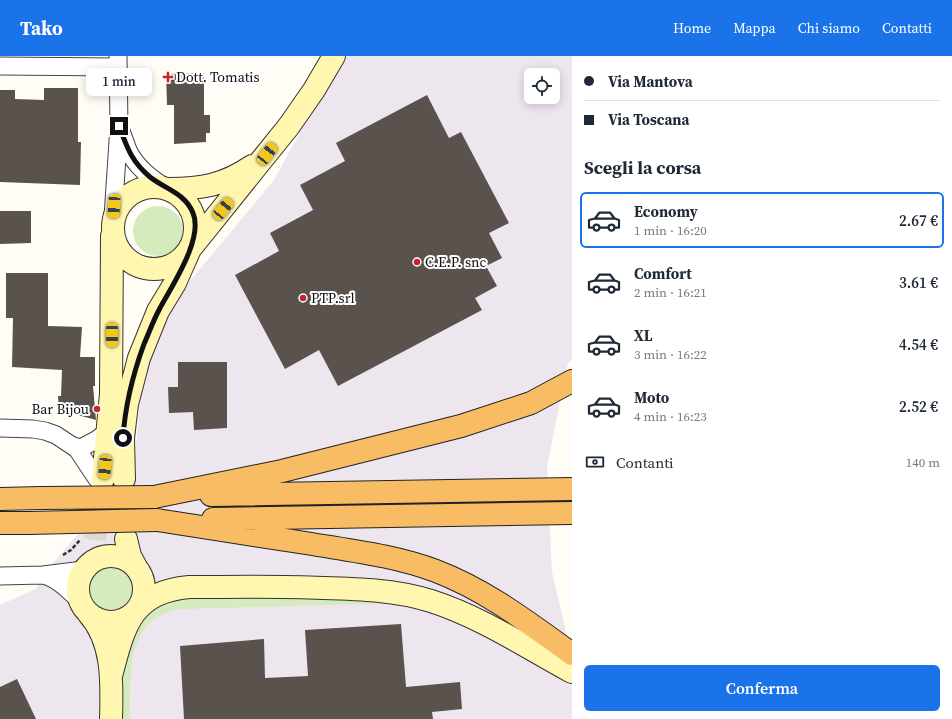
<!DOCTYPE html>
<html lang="it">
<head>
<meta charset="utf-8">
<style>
	body { margin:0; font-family:"Source Serif 4",serif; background:#f6f6f7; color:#1f2937; height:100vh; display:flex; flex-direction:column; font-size:15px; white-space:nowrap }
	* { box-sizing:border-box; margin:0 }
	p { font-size:13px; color:#747a83 }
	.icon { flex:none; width:22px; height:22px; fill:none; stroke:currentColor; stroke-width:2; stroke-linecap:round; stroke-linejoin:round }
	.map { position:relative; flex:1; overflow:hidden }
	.sheet { display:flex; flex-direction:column; background:#fff; width:380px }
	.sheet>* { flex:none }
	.guide { display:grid; align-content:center; height:88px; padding:0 12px; background:#fff }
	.buttons { position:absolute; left:524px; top:12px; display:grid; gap:8px }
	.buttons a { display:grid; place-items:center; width:36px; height:36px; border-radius:6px; background:#fff; box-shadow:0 2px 10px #0003; font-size:20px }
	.end { position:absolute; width:18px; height:18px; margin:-9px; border:5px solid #111; background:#fff; box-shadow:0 0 0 2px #fff }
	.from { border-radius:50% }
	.bubble { position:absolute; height:28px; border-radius:6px; background:#fff; box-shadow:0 2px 10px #0003; font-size:13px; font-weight:600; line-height:28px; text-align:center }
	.car { position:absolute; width:12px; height:24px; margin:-12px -6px; border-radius:5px; box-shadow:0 0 3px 1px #0007; background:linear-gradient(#f5c518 24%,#345 0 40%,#f5c518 0 76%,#345 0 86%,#f5c518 0) }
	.guide b { display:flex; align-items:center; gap:14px; height:38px; font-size:15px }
	.guide b+b { border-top:1px solid #e0e1e3 }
	.guide i { width:10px; height:10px; background:#1f2937 }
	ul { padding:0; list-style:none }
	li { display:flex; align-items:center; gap:12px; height:56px; margin:0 8px 6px; padding:0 4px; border:2px solid transparent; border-radius:6px }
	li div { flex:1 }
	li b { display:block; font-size:15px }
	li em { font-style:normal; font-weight:600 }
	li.current { border-color:#1a73e8 }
	li>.icon { width:36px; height:36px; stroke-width:1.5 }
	h2 { padding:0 12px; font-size:18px; line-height:48px }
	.pay { display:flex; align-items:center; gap:10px; height:44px; padding:0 12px; font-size:15px }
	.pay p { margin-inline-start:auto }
	.primary-button { display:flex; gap:8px; margin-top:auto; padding:8px 12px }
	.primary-button a { flex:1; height:46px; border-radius:6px; background:#1a73e8; color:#fff; font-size:16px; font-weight:600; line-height:46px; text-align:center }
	header { display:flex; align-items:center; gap:24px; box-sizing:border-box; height:56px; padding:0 20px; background:#1a73e8; color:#fff }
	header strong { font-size:19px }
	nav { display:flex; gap:22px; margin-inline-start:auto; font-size:14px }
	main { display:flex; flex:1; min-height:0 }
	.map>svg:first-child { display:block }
	.industrial { fill:#eee6ef; fill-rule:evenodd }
	.green { fill:#d5ebbd }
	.building { fill:#5a524d }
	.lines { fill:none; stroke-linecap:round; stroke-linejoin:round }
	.secondary-tunnel { stroke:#dbdad3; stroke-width:22; stroke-dasharray:22 11; stroke-linecap:butt }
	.minor-casing { stroke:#444; stroke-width:19 }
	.secondary-casing { stroke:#333; stroke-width:24 }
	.trunk-casing { stroke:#222; stroke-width:24 }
	.path { stroke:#333; stroke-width:2.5; stroke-dasharray:4 2; stroke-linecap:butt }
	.minor { stroke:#fff; stroke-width:17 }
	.secondary { stroke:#fff6b0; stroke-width:22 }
	.trunk { stroke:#f7bc64; stroke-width:22 }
	.trunk-bridge-casing { stroke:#222; stroke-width:24; stroke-linecap:butt }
	.trunk-bridge { stroke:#f7bc64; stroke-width:22 }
	.route { stroke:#111; stroke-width:5 }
	.poi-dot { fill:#c4262e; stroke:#fff; stroke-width:1.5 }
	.labels { text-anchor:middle; stroke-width:4; stroke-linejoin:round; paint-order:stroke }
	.poi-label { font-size:14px; fill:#111; stroke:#fff; text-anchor:start }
</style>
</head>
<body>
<header>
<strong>Tako</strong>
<nav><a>Home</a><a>Mappa</a><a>Chi siamo</a><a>Contatti</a></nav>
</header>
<main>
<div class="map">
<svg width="572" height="663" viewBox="0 0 572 663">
	<rect width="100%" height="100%" fill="#fffdf5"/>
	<!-- industrial -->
	<path class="industrial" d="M 341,0 L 572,0 L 572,303 L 568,307 L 547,410 L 552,516 L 568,584 L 572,590 L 572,663 L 0,663 L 0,549 L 36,533 L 43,519 L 134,412 L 143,308 L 161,260 L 274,124 ZM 531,19 L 553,19 L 553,41 L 531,41 Z"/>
	<!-- green -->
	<path class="green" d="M133 175a25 25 0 1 1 50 0a25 25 0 1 1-50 0Z
		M89 532a22 22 0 1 1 44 0a22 22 0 1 1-44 0Z
		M 290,538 L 408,547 L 183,553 C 124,560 131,618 130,663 L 121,663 L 122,614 L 124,599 L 145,557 L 174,542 Z"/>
	<!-- building -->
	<path class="building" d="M 204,17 L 204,59 L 210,59 L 210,77 L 206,77 L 206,86 L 174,88 L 174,49 L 167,49 L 166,18 Z
		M 44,32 L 78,32 L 78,86 L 81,86 L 80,129 L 0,126 L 0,34 L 15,34 L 15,43 L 44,44 Z
		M 427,39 L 449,82 L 461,76 L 509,167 L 489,177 L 502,202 L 486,210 L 497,230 L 475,242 L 482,254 L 338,330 L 319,294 L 285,313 L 235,219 L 279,195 L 270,177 L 313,154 L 300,129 L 345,105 L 336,87 Z
		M 0,155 L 31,155 L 31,187 L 0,188 Z
		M 6,217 L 48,217 L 48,270 L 82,271 L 80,301 L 95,301 L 95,330 L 93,330 L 96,364 L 78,359 L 78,354 L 59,354 L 58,340 L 61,340 L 62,314 L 12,311 L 13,262 L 6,262 Z
		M 178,306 L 227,306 L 227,372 L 194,374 L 193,356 L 169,357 L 168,331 L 178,331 Z
		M 401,568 L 406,631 L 460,626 L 462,653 L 432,656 L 433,663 L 184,663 L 180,590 L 264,583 L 265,622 L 308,620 L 305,574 Z
		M 17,623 L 36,663 L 0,663 L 0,631 Z"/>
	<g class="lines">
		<!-- secondary-tunnel -->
		<path class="secondary-tunnel" d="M 95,484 L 103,423"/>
		<defs>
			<path id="minor" d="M 0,10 L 118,11
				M 121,75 C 124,82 126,90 129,96 C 137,112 153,124 168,133
				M 113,161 L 119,70 L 118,0
				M 0,372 L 33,373 L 45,375 L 56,379 L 77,393 L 97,423
				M 73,390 L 81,392 L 96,384 L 107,376 L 109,370
				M 43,519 C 57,522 74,538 82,549
				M 0,520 L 43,519 L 84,514"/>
			<path id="secondary" d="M113 172a41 41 0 1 1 82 0a41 41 0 1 1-82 0Z
				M 168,133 C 202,133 224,129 252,110
				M 103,423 L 111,338 L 112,180
				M 124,423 L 123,382 L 127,348 L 139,302 L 158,255 L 175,227 L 190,193 L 289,70 L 314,34 L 334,0
				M 126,483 L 130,500 L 136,511
				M78 533a33 33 0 1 1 66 0a33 33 0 1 1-66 0Z
				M 88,557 C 114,586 112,627 111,663
				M 111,620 C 124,571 131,536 189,531 C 233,531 278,530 323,532 C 359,533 396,534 431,545 C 481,561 526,591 572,616"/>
			<path id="trunk" d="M 211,439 L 572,433
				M 154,441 L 282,415 L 461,370 L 531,347 L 572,325
				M 0,443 L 41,442
				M 213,463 L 572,457
				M 157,464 C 208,472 260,480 312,488 C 354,495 396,500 436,515 C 486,534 529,567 572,598
				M 0,467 L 29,467"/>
		</defs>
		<!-- minor casing -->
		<use href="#minor" class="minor-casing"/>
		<!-- secondary casing -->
		<use href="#secondary" class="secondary-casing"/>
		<!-- trunk casing -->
		<use href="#trunk" class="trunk-casing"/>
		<!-- path -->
		<path class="path" d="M 63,499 L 71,494 L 80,484"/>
		<!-- minor -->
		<use href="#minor" class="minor"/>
		<!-- secondary -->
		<use href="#secondary" class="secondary"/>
		<!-- trunk -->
		<use href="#trunk" class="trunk"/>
		<defs>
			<path id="trunk-bridge" d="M 41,442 L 154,441
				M 29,467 L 157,464"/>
		</defs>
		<!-- trunk-bridge casing -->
		<use href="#trunk-bridge" class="trunk-bridge-casing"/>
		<!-- trunk-bridge -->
		<use href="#trunk-bridge" class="trunk-bridge"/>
	</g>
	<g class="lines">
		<!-- route -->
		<path class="route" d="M 119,70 C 127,91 131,105 150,121 C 165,133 185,137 193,157 C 204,183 171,231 159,254 C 153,265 149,277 144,288 C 133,318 125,350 123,382"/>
	</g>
	<!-- markers -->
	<g class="poi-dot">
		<path d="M166 15h4v4h4v4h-4v4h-4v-4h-4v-4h4z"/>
		<circle cx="417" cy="206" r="4"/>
		<circle cx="303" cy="242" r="4"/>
		<circle cx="97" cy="353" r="4"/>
	</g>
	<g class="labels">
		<!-- poi labels -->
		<g class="poi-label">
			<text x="176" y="26">Dott. Tomatis</text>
			<text x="425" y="211">C.E.P. snc</text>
			<text x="311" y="247">PTP.srl</text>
			<text x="89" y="358" text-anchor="end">Bar Bijou</text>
		</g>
	</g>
</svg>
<div class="buttons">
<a><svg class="icon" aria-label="locate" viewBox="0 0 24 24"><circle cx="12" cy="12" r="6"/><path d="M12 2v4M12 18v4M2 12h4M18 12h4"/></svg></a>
</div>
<i class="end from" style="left:123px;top:382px"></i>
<i class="end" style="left:119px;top:70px"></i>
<div class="bubble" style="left:86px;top:12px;width:66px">1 min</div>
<i class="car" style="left:267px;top:98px;rotate:38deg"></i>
<i class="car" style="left:114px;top:150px;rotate:183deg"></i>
<i class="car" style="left:223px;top:153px;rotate:39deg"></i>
<i class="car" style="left:112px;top:279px;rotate:180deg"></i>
<i class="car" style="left:105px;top:411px;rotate:186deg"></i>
</div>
<section class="sheet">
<div class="guide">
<b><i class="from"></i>Via Mantova</b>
<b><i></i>Via Toscana</b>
</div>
<h2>Scegli la corsa</h2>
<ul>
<li class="current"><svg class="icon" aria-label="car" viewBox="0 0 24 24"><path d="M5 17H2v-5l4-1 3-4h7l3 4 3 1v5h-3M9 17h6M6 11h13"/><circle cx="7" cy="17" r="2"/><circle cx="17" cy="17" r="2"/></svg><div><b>Economy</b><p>1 min · 16:20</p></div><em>2.67 €</em></li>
<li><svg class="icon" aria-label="car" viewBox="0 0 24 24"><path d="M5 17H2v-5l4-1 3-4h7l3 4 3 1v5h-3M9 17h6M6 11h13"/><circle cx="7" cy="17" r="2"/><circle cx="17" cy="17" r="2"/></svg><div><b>Comfort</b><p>2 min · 16:21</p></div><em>3.61 €</em></li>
<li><svg class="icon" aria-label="car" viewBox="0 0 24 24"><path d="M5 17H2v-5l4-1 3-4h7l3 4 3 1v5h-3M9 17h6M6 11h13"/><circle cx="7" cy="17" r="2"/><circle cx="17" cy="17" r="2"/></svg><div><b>XL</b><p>3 min · 16:22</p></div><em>4.54 €</em></li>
<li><svg class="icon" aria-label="car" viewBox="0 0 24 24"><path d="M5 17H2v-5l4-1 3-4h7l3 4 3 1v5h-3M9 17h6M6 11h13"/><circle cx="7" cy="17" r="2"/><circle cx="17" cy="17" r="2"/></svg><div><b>Moto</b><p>4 min · 16:23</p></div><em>2.52 €</em></li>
</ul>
<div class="pay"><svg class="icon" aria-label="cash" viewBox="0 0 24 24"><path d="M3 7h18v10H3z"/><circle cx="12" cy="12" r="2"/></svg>Contanti<p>140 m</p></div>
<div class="primary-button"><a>Conferma</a></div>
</section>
</main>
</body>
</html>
